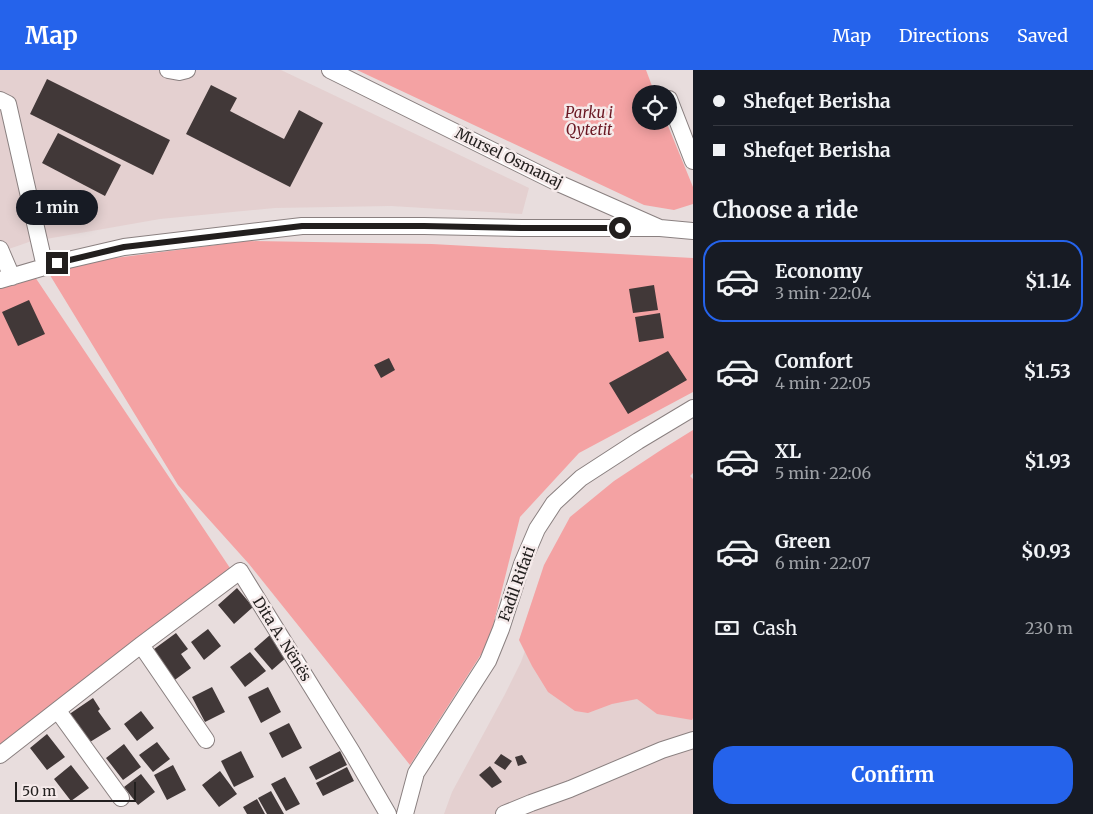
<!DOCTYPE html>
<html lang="en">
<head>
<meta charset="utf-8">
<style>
	body { margin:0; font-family:Merriweather,serif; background:#20242c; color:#f1f3f6; height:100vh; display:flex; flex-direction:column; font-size:19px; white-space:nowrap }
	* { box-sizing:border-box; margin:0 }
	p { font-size:16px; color:#9ea1a6 }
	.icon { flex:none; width:28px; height:28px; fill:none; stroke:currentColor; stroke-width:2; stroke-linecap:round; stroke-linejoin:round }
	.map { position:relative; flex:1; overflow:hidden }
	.details { display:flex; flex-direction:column; background:#171b24; width:400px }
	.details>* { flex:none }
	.hud { display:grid; align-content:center; height:110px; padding:0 20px; background:#171b24 }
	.tools { position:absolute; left:632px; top:15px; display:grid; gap:10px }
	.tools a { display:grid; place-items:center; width:45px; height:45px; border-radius:50%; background:#171b24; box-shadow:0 2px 12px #0003; font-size:25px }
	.scale { position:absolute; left:15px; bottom:12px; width:121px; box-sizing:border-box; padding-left:5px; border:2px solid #221f1e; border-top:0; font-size:14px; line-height:18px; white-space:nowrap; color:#221f1e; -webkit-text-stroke:4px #f5eaea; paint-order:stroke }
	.end { position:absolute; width:22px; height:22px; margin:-11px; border:6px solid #221f1e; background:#fff; box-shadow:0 0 0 2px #fff }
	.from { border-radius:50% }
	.bubble { position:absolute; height:35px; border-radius:18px; background:#171b24; box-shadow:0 2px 12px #0003; font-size:16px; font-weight:700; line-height:35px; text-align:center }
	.hud b { display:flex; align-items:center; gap:18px; height:48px; font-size:19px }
	.hud b+b { border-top:1px solid #363941 }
	.hud i { width:12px; height:12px; background:#f1f3f6 }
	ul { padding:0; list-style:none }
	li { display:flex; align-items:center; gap:15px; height:82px; margin:0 10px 8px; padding:0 10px; border:2px solid transparent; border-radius:20px }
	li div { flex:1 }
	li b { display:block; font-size:19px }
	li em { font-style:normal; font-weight:700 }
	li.selected { border-color:#2563eb }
	li>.icon { width:45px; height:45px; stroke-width:1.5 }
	h2 { padding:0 20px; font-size:22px; line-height:60px }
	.pay { display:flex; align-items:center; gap:12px; height:55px; padding:0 20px; font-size:19px }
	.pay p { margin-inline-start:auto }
	.button { display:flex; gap:10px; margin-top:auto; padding:10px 20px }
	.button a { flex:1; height:58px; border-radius:20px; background:#2563eb; color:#fff; font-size:20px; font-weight:700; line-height:58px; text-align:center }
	header { display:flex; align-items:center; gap:30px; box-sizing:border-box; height:70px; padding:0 25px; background:#2563eb; color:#fff }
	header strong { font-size:24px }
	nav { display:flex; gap:28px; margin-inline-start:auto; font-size:18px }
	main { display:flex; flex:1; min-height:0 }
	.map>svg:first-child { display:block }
	.built { fill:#e4d0d0 }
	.green { fill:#f4a2a3 }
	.building { fill:#413838 }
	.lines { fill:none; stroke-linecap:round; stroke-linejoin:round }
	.minor-casing { stroke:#8a8080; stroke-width:18 }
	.minor { stroke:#fff; stroke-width:16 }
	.route { stroke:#221f1e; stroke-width:6 }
	.labels { text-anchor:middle; stroke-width:5; stroke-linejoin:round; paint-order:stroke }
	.park-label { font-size:15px; font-style:italic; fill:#6a1722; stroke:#f5eaea }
	.street-label { font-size:15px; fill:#221f1e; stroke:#f5eaea }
</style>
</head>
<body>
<header>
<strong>Map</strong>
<nav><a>Map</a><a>Directions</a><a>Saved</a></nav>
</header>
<main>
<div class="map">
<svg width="693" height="744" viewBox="0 0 693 744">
	<rect width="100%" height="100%" fill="#e8dddd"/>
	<!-- built -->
	<path class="built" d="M 0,0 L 281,0 L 529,118 L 522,144 L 391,136 L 275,138 L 160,149 L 29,172 L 0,182 Z
		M 693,366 L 693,744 L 444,744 L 452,722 L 504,626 L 521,592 L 531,564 Z"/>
	<!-- green -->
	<path class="green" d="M 357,0 L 646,0 L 655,24 L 641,24 L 641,51 L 666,51 L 693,117 L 693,134 L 674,140 L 644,135 Z
		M 247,171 L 432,174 L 693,188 L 693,322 L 579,383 L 520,447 L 489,572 L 410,695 L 249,494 L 178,415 L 45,197 Z
		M 35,207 L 230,498 L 0,677 L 0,217 Z
		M 693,360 L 693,403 L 690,406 L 693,409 L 693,648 L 692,650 L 657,644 L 637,629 L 612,634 L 588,643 L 575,641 L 548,622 L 532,596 L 519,570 L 544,495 L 570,447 L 614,411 L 664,378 Z"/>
	<!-- building -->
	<path class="building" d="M 47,9 L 170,70 L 153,105 L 30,44 Z
		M 211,15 L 237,28 L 230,41 L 284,69 L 299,40 L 323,53 L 290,117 L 186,64 Z
		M 58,63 L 121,95 L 105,126 L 42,93 Z
		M 654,215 L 658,240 L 633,243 L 629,219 Z
		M 29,230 L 45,264 L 18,276 L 2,242 Z
		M 660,243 L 664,268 L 639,272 L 635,247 Z
		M 668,281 L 687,310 L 628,344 L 609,313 Z
		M 389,288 L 395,300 L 381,308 L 374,295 Z
		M 237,518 L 253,537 L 234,554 L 218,535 Z
		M 208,559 L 221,576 L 204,590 L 191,572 Z
		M 176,563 L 188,579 L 181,584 L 191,598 L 172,612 L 150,582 Z
		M 270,565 L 288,586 L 272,600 L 254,579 Z
		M 250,582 L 266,601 L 245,617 L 230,597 Z
		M 212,617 L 225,642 L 205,652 L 192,627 Z
		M 268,617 L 281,642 L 261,653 L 248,627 Z
		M 93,628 L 100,639 L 98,641 L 111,659 L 90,672 L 78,654 L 75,656 L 68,645 Z
		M 141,641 L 154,658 L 137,671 L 124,654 Z
		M 289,653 L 302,678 L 282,688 L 269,663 Z
		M 47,664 L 65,687 L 47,700 L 30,678 Z
		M 157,672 L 170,689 L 153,702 L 139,685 Z
		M 124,674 L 141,697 L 123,710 L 106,688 Z
		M 241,681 L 254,707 L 234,717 L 221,691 Z
		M 340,681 L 347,695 L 316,710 L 309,697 Z
		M 501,684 L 512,691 L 505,700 L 494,693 Z
		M 522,685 L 527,693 L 518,696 L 515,687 Z
		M 71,695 L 89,718 L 71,731 L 54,709 Z
		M 173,695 L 186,720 L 167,730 L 154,705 Z
		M 490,696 L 502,712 L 492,718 L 479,705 Z
		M 347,697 L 354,711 L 323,726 L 316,713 Z
		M 220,701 L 237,724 L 219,737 L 202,715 Z
		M 141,704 L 155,722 L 138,735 L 124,717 Z
		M 285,707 L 300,734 L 286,741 L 271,714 Z
		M 271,721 L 284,744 L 267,744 L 258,728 Z
		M 257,729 L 265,744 L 247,744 L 243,737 Z"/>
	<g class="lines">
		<defs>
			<path id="minor" d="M 168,0 L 179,2 L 187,0
				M 330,0 L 558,113 L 660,158 L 693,161
				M 669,29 L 693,91
				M 0,30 L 8,34 L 45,197
				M 0,179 L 12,207
				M 0,210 L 68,190 L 124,177 L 302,156 L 424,156 L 522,158 L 660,158
				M 141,575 L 206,670
				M 58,641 L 121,728
				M 0,685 L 141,575 L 240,501 L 352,682 L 388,744
				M 405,744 L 416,703 L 488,591 L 501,559 L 522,494 L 537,459 L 554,433 L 581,408 L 638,371 L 693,338
				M 504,744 L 531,733 L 570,719 L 662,680 L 693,670"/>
		</defs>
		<!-- minor casing -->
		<use href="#minor" class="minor-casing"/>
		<!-- minor -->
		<use href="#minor" class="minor"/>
	</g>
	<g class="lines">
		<!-- route -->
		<path class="route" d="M 57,193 L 124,177 L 302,156 L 424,156 L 522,158 L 620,158"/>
	</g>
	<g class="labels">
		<!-- park labels -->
		<g class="park-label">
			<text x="589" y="48">Parku i<tspan x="589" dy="17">Qytetit</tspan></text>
		</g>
		<!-- street labels -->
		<g class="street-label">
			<text transform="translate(509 88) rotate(26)" y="5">Mursel Osmanaj</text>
			<text transform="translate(517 514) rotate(-70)" y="5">Fadil Rifati</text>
			<text transform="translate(282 569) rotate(58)" y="5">Dita A. Nënës</text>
		</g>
	</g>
</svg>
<div class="tools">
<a><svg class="icon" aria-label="locate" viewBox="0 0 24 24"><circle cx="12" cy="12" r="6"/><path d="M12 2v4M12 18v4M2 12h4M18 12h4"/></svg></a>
</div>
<div class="scale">50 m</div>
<i class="end from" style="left:620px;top:158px"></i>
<i class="end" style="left:57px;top:193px"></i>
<div class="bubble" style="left:16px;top:120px;width:82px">1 min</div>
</div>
<section class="details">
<div class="hud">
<b><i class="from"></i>Shefqet Berisha</b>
<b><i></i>Shefqet Berisha</b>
</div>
<h2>Choose a ride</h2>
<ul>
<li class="selected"><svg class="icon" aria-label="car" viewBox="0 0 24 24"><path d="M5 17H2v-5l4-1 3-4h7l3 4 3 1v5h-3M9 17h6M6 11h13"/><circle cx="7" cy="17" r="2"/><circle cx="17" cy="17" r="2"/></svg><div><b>Economy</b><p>3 min · 22:04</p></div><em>$1.14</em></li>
<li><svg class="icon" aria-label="car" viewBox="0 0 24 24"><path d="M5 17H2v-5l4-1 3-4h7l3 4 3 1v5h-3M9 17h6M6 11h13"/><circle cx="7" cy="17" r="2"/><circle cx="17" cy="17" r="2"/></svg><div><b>Comfort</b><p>4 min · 22:05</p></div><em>$1.53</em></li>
<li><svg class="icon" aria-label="car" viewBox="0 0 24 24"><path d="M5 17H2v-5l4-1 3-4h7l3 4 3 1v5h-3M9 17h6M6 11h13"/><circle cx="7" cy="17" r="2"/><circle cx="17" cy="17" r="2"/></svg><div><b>XL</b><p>5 min · 22:06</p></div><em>$1.93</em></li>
<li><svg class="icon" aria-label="car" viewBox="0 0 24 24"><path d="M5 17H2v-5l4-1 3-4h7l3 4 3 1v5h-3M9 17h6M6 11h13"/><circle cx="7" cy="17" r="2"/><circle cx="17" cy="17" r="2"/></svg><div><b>Green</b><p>6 min · 22:07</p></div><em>$0.93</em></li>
</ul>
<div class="pay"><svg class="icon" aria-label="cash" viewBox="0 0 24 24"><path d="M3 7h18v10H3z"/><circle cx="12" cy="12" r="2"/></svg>Cash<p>230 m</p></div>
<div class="button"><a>Confirm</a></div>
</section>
</main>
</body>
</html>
